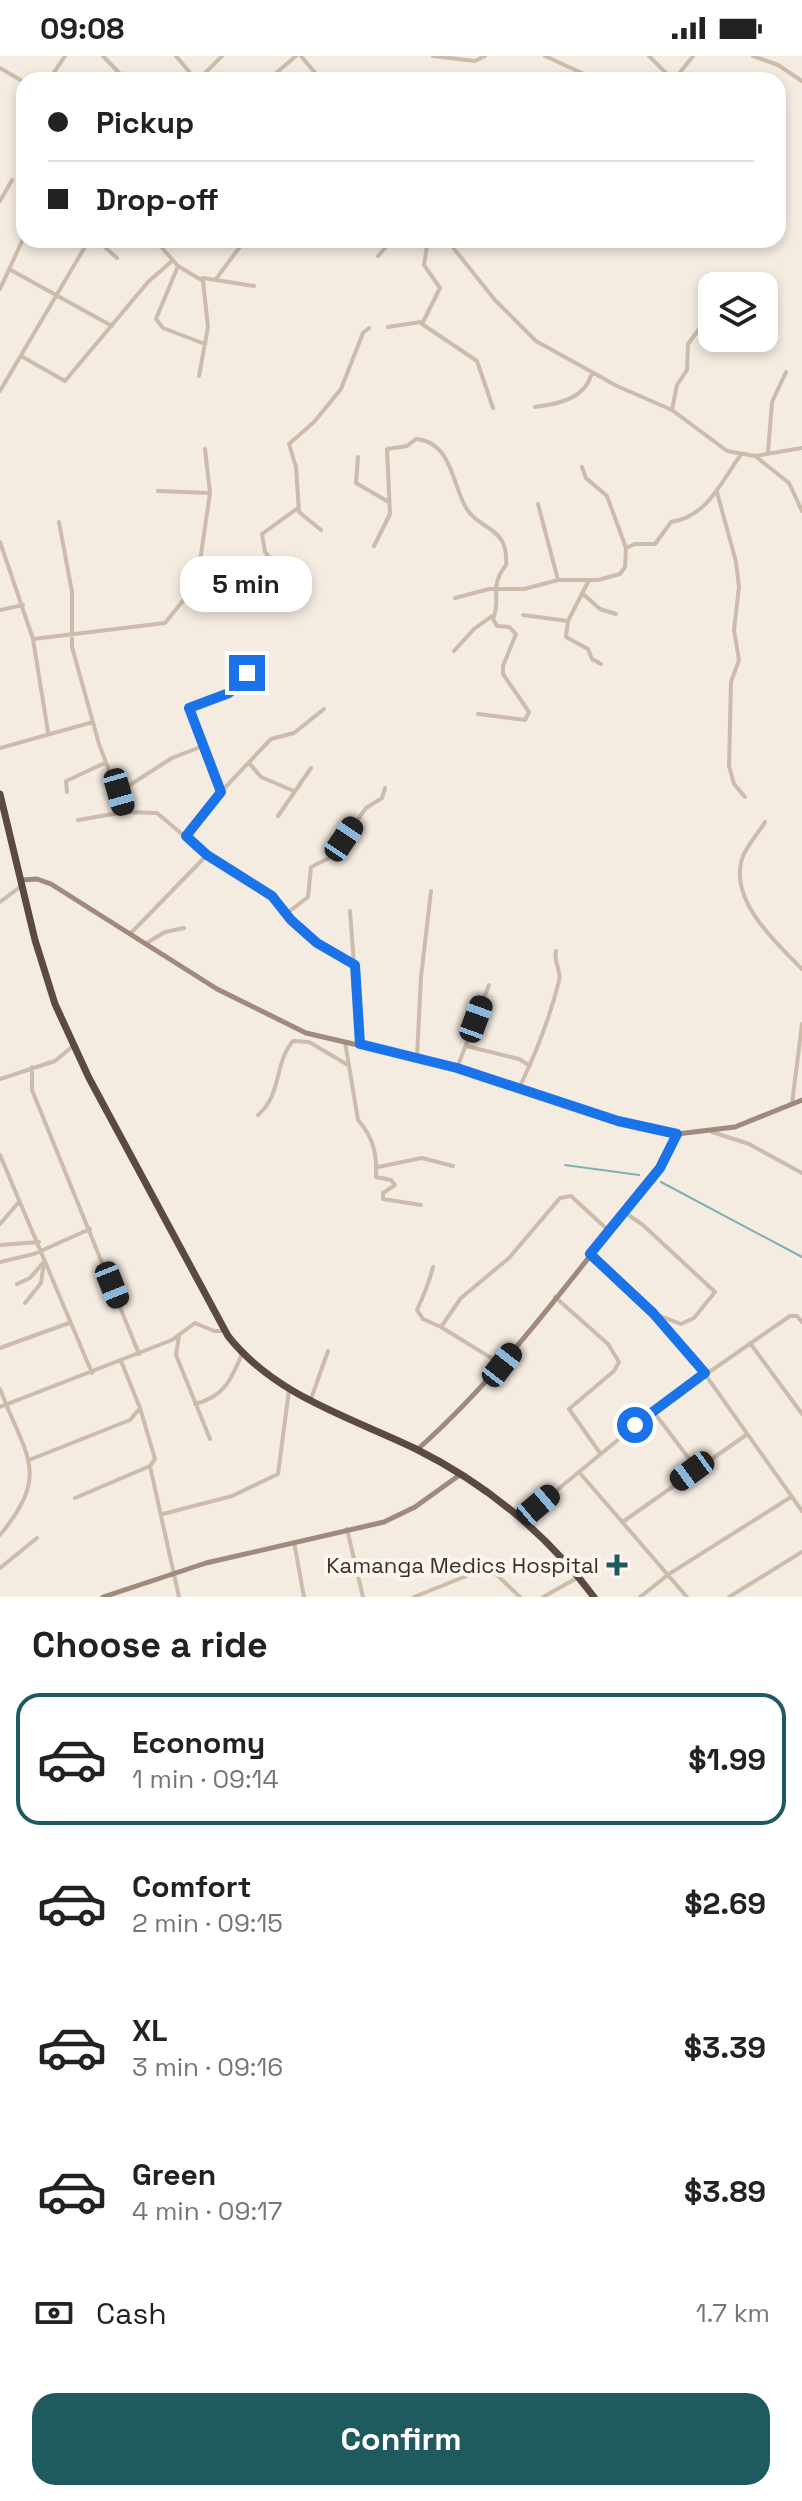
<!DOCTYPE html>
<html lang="en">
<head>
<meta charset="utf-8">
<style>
	body { margin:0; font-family:"Space Grotesk",sans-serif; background:#f6f6f6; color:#222; height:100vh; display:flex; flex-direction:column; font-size:30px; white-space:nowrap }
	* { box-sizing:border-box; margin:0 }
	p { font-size:26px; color:#767676 }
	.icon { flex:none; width:44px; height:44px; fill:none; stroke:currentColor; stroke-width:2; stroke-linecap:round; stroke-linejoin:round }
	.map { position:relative; height:1541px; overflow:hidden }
	.panel { display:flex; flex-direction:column; background:#fff; flex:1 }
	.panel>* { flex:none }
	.hud { position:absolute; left:16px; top:16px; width:770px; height:176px; border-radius:24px; box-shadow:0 4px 12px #0003; display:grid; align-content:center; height:176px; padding:0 32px; background:#fff }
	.fabs { position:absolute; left:698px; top:216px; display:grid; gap:16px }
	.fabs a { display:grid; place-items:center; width:80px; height:80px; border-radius:16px; background:#fff; box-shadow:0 4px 12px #0003; font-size:40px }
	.end { position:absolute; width:36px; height:36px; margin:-18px; border:10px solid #1a73e8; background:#fff; box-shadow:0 0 0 4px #fff }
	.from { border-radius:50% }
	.bubble { position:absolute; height:56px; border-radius:24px; background:#fff; box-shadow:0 4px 12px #0003; font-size:26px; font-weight:700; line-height:56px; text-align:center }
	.car { position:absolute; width:24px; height:48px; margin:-24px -12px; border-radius:10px; box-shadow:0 0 6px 2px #0007; background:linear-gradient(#222 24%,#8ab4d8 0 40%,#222 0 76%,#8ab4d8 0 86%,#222 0) }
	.hud b { display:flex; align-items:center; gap:28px; height:76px; font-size:30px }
	.hud b+b { border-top:2px solid #e0e0e0 }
	.hud i { width:20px; height:20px; background:#222 }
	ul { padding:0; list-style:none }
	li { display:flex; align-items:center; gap:24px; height:132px; margin:0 16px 12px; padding:0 16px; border:4px solid transparent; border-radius:24px }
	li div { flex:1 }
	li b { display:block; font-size:30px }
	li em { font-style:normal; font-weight:700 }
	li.active { border-color:#1f5a5e }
	li>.icon { width:72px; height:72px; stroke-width:1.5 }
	h2 { padding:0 32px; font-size:36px; line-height:96px }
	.pay { display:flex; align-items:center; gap:20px; height:88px; padding:0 32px; font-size:30px }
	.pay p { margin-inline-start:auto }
	.button { display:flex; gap:16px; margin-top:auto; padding:16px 32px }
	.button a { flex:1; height:92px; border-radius:24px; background:#1f5a5e; color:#fff; font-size:32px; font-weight:700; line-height:92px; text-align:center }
	.status { display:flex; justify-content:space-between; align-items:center; height:56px; padding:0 40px; background:#fff; direction:ltr }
	.status svg { height:22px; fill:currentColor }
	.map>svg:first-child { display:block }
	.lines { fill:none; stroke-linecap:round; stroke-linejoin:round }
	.stream { stroke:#7fb0b2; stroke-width:2 }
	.street { stroke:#cdbbac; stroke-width:4 }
	.secondary { stroke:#a18a7d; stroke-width:5 }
	.highway { stroke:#5c4a42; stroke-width:7 }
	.route { stroke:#1a73e8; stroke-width:10 }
	.poi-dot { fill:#1f5a5e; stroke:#fbf5ee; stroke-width:3 }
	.labels { text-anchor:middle; stroke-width:8; stroke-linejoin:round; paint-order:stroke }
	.poi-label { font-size:22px; fill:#3b302b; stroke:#fbf5ee; text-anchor:end }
</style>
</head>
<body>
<div class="status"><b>09:08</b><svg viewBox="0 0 49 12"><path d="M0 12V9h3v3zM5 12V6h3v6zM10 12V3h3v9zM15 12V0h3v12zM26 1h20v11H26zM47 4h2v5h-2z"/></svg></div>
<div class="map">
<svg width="802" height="1541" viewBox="0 0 802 1541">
	<rect width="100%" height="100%" fill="#f4ebe1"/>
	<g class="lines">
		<!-- stream -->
		<path class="stream" d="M 565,1109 L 639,1119
			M 661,1126 L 802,1201"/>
		<!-- street -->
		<path class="street" d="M 103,0 L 126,24
			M 176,0 L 196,24
			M 301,0 L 321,24
			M 433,0 L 475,5 L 485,0
			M 545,0 L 597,24
			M 649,0 L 673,24
			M 753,0 L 778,9 L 802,25
			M 0,12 L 24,26
			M 49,24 L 65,0
			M 198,24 L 222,0
			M 268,24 L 296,0
			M 674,24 L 693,0
			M 0,145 L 12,124
			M 97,184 L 117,202
			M 155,184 L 178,210 L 203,225 L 208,271 L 199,320
			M 428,184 L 424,209 L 440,232 L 422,268 L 477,305 L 493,352
			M 447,184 L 495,244 L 536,285 L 617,330 L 672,354 L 727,395 L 755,400 L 802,392
			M 378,200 L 392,184
			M 178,210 L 156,263 L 163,272 L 205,288
			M 9,213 L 112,270
			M 203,222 L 254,230
			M 216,223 L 245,184
			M 0,233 L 24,181
			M 388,271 L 421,266
			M 21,300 L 65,325 L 148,226 L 173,204
			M 0,335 L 89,184
			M 535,351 C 560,348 586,342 592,316
			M 672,354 L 677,329 L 687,314 L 688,288 L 705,265 L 701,242
			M 205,393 L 210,437 L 200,505 L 209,538
			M 768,397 L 772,346 L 786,316
			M 755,400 L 789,427 L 802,455
			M 358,401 L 356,427 L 387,445
			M 582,411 L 586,422 L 607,440 L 626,492
			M 158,435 L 210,437
			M 717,436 L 736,506 L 739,531 L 734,574 L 739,604 L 731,626 L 729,710 L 734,728 L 745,741
			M 538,448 L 558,524
			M 59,466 L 72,536 L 72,591 L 99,688 L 125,756
			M 321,474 L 299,456 L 296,411 L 289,388 L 314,366 L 341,333 L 363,277 L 369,272
			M 0,486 L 33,583 L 48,676
			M 374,490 L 390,458 L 387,393 L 407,390 L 416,383 C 451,386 452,426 465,450 C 478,475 509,469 506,509 C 488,532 502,542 493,563 L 497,570 L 509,571 L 516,578 L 503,610 L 503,618 L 529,656 L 525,664 L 478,658
			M 589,524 L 568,565 L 566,581 L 588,593 L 592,603 L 601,608
			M 582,537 L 600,553 L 616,558
			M 455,542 L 489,533 L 524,533 L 558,524 L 598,524 L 620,518 L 625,511 L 626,492 L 635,488 L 655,488 L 671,466 C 707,461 721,426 740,400
			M 0,554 L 23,549
			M 523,559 L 568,565
			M 33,583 L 165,567 L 186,541 L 280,526 L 282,515 L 265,496 L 262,478 L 298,452
			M 454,595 L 474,573 L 492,560
			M 0,692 L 93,666
			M 249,707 L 261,721 L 294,735
			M 67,736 L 66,725 L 105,707
			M 119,736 L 172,702 L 203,690
			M 221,736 L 189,652 L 229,637 L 248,621 L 247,613 L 257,604
			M 278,760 L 311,712
			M 78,764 L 125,756 L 157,757 L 207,799 L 272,840 L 291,864 L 317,887 L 355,909
			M 765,766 C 758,778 746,790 742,803 C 729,844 776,887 802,913
			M 186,780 L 217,740 L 271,683 L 294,677 L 324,653
			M 0,846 L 20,831
			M 350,855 L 360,988
			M 286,858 L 308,841 L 311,811 L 331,801 L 366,752 L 382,742 L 385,732
			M 130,878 L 207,799
			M 145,888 L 165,876 L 184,872
			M 345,986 L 358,1064 C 374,1082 377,1099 376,1121 L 391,1124 L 395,1129 L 383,1137 L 383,1143 L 421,1149
			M 466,990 L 519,1003 L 530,1010
			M 417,1001 L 421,921 L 431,835
			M 32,1011 L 32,1034 L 139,1298
			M 457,1012 L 489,929
			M 0,1023 L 55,1005 L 73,990
			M 520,1030 C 536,997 550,961 559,925 C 562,914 553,907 556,895
			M 792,1048 L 802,968
			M 258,1059 C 282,1039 274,1007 293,985 L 309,986 L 348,1009
			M 712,1076 L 749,1088 L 802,1117
			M 0,1099 L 92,1317
			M 378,1111 L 422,1102 L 453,1110
			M 624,1156 L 643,1169 L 715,1236 L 694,1262 L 681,1268 L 655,1258
			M 0,1168 L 19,1146
			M 0,1189 L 39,1186
			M 591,1199 L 690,1297 L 802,1455
			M 0,1206 L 34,1198 L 90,1173
			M 433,1211 C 429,1227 423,1241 417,1254 L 423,1263 L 441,1271
			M 17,1228 L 30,1222 L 42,1208
			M 555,1241 L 608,1288 L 619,1306 L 614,1315 L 569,1353 L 600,1397
			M 25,1247 L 41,1227 L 44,1206
			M 179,1280 L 176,1299 L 210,1383
			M 750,1287 L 802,1358
			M 0,1292 L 69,1267
			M 501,1308 L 441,1271 L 461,1242 L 509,1202 L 560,1142 L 571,1140 L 609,1175
			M 0,1333 C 25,1400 52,1417 0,1479
			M 311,1343 L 328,1295
			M 195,1348 C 224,1341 231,1324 242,1298
			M 0,1351 L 172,1284 L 195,1267 L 214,1275 L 225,1275
			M 653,1355 L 690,1404 L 692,1415
			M 29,1404 L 130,1364 L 140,1352
			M 150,1410 L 179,1541
			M 579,1416 L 687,1541
			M 75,1442 L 150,1410 L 155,1403 L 140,1352 L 121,1305
			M 163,1458 L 232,1440 L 278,1418 L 289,1334
			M 523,1462 L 653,1355 L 790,1260 L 797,1260 L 802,1266
			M 624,1465 L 746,1379
			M 347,1473 L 363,1541
			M 294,1486 L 304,1541
			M 0,1512 L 37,1482
			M 414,1541 L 481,1514 L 496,1518 L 520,1541
			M 543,1541 L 577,1522
			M 640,1541 L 669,1518 L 791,1441
			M 729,1541 L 802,1496"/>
		<!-- secondary -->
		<path class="secondary" d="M 21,824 L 37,823 L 51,828 L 217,933 L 306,977 L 457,1012 L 618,1065 L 677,1078 L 735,1071 L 802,1044
			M 418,1393 C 510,1311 582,1207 660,1112 L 677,1078
			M 103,1541 L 206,1507 L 384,1466 L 415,1451 L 461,1418"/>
		<!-- highway -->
		<path class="highway" d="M 0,738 L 35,884 L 55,948 L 89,1022 L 228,1280 C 275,1340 350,1361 416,1393 C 488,1429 546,1477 594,1541"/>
	</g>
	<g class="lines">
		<!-- route -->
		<path class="route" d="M 247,617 L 248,621 L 229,637 L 189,652 L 221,736 L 186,780 L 207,799 L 272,840 L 291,864 L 317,887 L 355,909 L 360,988 L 457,1012 L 618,1065 L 677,1078 L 660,1112 L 590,1198 L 653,1257 L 705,1317 L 635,1369"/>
	</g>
	<!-- markers -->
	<path class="poi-dot" d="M613 1497h8v8h8v8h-8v8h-8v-8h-8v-8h8z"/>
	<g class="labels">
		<!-- poi labels -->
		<g class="poi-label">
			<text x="599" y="1517">Kamanga Medics Hospital</text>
		</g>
	</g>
</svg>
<div class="fabs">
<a><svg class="icon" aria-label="layers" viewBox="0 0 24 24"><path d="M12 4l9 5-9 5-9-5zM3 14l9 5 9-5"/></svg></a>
</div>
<i class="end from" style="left:635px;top:1369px"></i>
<i class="end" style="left:247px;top:617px"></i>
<div class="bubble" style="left:180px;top:500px;width:132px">5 min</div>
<i class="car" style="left:119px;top:736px;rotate:164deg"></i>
<i class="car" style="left:344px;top:783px;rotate:34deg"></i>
<i class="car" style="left:476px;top:963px;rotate:20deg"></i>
<i class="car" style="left:112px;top:1229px;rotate:158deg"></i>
<i class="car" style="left:502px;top:1309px;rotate:38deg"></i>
<i class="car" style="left:692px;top:1415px;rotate:234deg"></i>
<i class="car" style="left:538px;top:1449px;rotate:50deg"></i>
<div class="hud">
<b><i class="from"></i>Pickup</b>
<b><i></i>Drop-off</b>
</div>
</div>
<section class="panel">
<h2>Choose a ride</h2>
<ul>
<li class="active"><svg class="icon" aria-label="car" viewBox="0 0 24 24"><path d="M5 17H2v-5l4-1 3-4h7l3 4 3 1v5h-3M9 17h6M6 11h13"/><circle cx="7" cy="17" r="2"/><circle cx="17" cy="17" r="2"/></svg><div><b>Economy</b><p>1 min · 09:14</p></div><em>$1.99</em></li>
<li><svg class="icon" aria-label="car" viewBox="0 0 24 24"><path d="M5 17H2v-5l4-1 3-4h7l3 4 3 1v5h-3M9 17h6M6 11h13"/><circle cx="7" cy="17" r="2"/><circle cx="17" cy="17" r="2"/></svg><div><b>Comfort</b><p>2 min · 09:15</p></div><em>$2.69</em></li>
<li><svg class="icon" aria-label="car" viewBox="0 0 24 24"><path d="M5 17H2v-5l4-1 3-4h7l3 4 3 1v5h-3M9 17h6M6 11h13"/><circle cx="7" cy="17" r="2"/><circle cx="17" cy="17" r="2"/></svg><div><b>XL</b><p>3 min · 09:16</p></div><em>$3.39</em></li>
<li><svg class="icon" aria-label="car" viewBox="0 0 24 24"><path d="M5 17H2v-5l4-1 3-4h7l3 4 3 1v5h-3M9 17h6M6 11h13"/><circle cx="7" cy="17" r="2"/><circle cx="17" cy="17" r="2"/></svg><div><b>Green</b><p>4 min · 09:17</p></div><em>$3.89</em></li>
</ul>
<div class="pay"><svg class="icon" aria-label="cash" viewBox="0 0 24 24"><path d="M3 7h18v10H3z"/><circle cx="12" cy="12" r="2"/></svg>Cash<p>1.7 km</p></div>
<div class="button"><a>Confirm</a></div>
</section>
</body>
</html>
